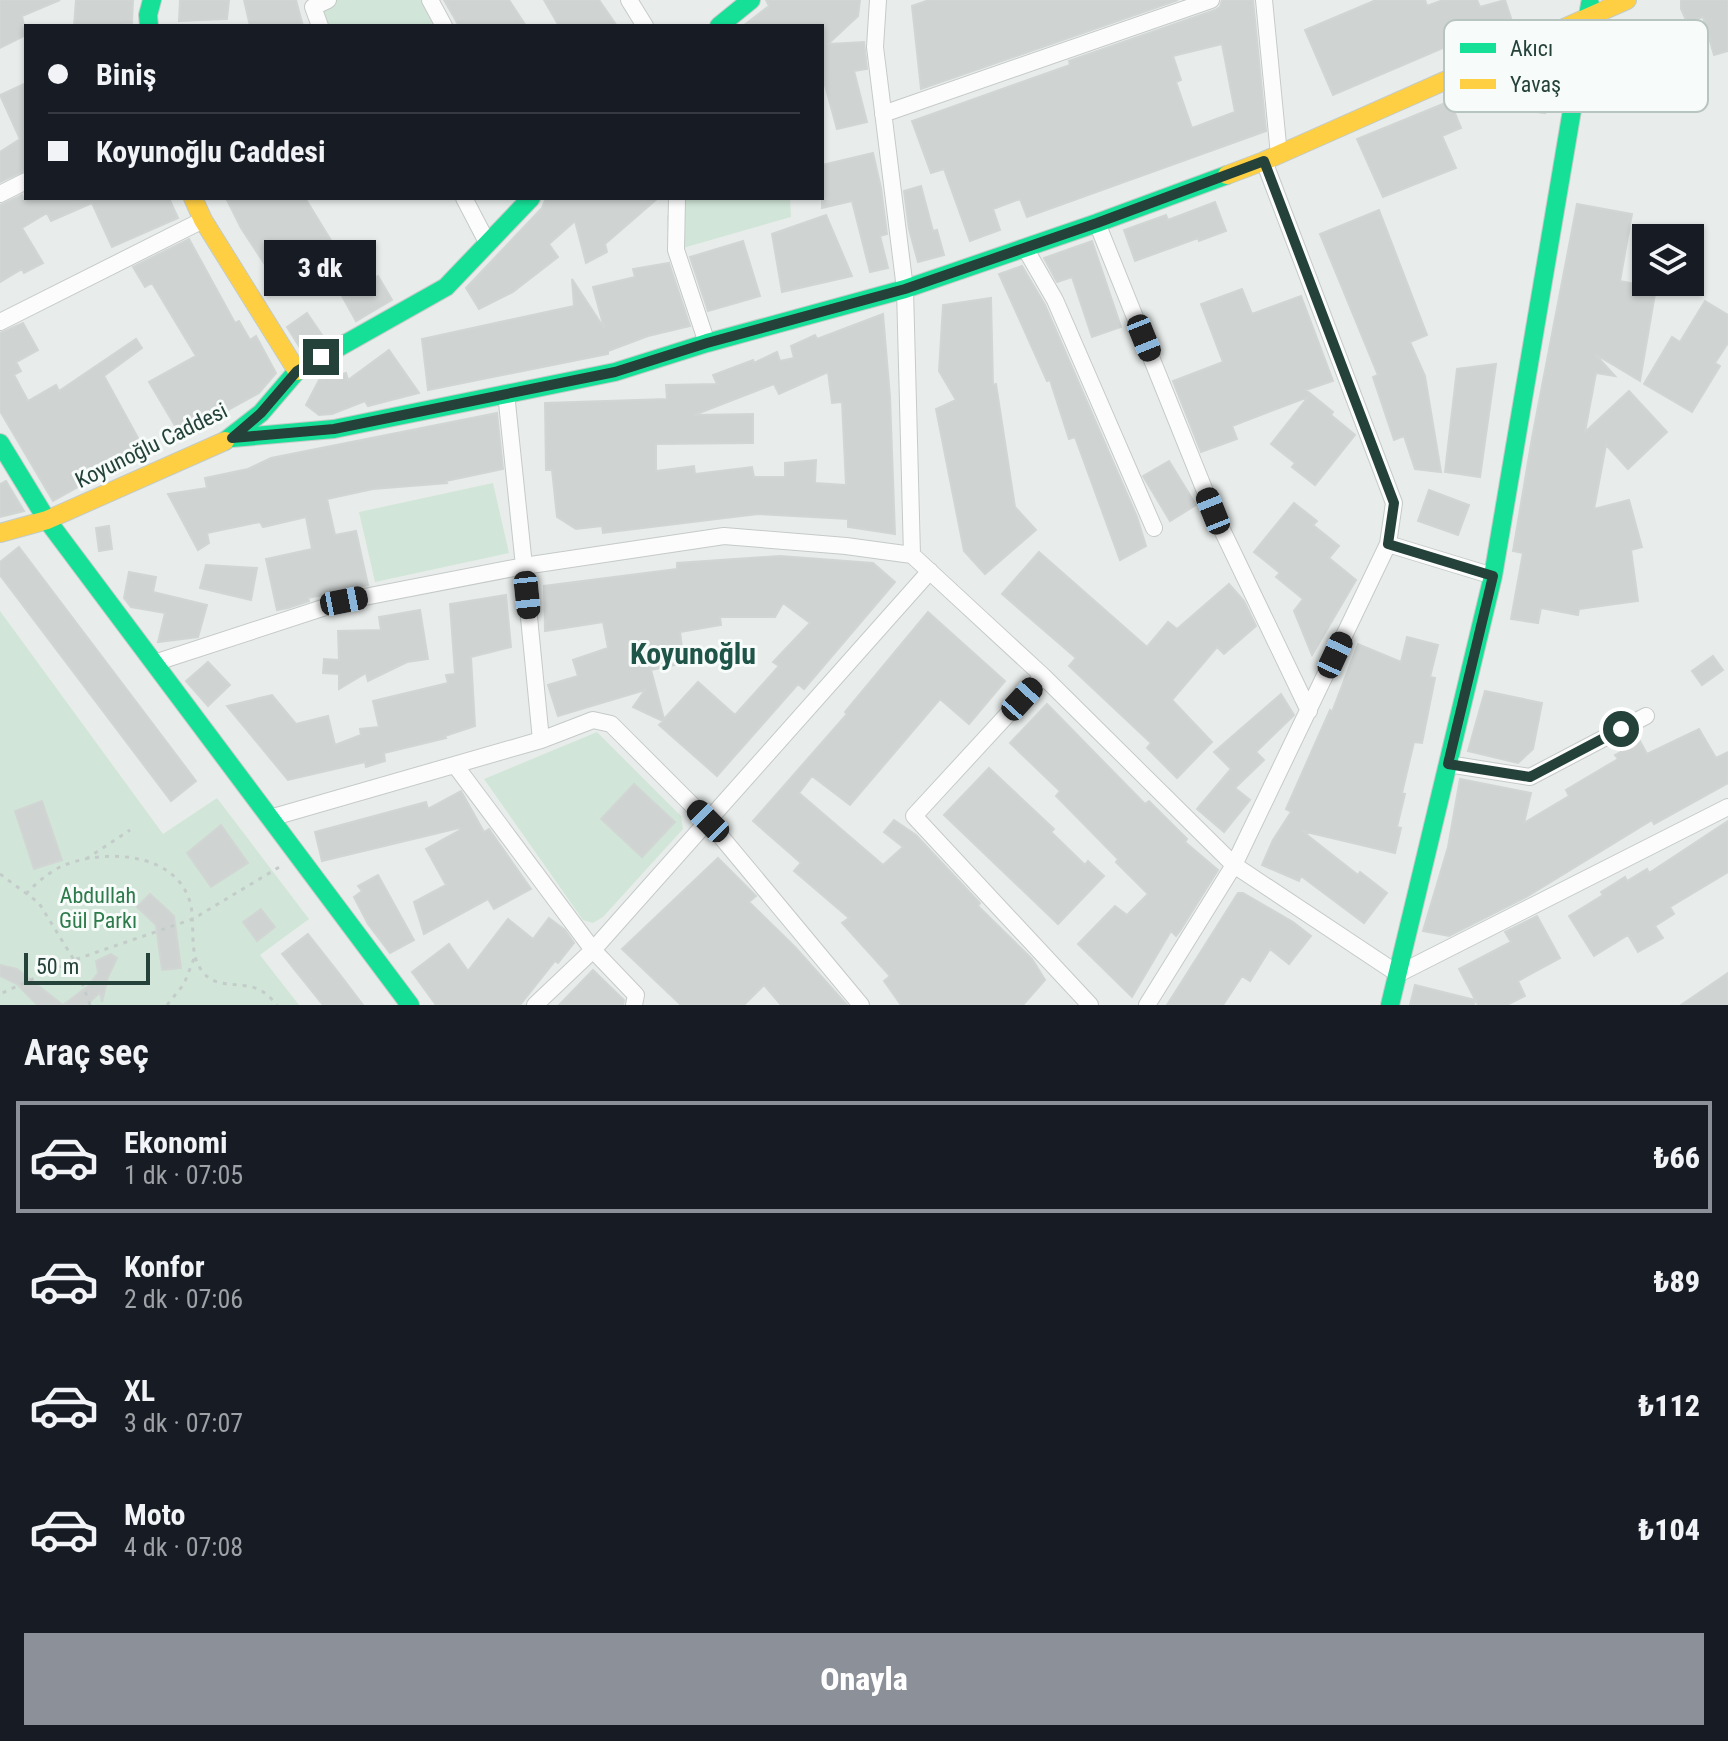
<!DOCTYPE html>
<html lang="tr">
<head>
<meta charset="utf-8">
<style>
	body { margin:0; font-family:"Roboto Condensed",sans-serif; background:#20242c; color:#f1f3f6; height:100vh; display:flex; flex-direction:column; font-size:30px; white-space:nowrap }
	* { box-sizing:border-box; margin:0 }
	p { font-size:26px; color:#9ea1a6 }
	.icon { flex:none; width:44px; height:44px; fill:none; stroke:currentColor; stroke-width:2; stroke-linecap:round; stroke-linejoin:round }
	.map { position:relative; height:1005px; overflow:hidden }
	.drawer { display:flex; flex-direction:column; background:#171b24; flex:1 }
	.drawer>* { flex:none }
	.banner { position:absolute; left:24px; top:24px; width:800px; height:176px; border-radius:0px; box-shadow:0 2px 6px #0004; display:grid; align-content:center; height:176px; padding:0 24px; background:#171b24 }
	.fabs { position:absolute; left:1632px; top:224px; display:grid; gap:16px }
	.fabs a { display:grid; place-items:center; width:72px; height:72px; border-radius:0px; background:#171b24; box-shadow:0 2px 6px #0004; font-size:40px }
	.scale { position:absolute; left:24px; bottom:20px; width:126px; box-sizing:border-box; padding-left:8px; border:4px solid #24423a; border-top:0; font-size:22px; line-height:28px; white-space:nowrap; color:#24423a; -webkit-text-stroke:6px #f7fbf9; paint-order:stroke }
	.end { position:absolute; width:36px; height:36px; margin:-18px; border:10px solid #24423a; background:#fff; box-shadow:0 0 0 4px #fff }
	.from { border-radius:50% }
	.bubble { position:absolute; height:56px; border-radius:0px; background:#171b24; box-shadow:0 2px 6px #0004; font-size:26px; font-weight:800; line-height:56px; text-align:center }
	.car { position:absolute; width:24px; height:48px; margin:-24px -12px; border-radius:10px; box-shadow:0 0 6px 2px #0007; background:linear-gradient(#222 24%,#8ab4d8 0 40%,#222 0 76%,#8ab4d8 0 86%,#222 0) }
	.banner b { display:flex; align-items:center; gap:28px; height:76px; font-size:30px }
	.banner b+b { border-top:2px solid #363941 }
	.banner i { width:20px; height:20px; background:#f1f3f6 }
	ul { padding:0; list-style:none }
	li { display:flex; align-items:center; gap:24px; height:112px; margin:0 16px 12px; padding:0 8px; border:4px solid transparent; border-radius:0px }
	li div { flex:1 }
	li b { display:block; font-size:30px }
	li em { font-style:normal; font-weight:800 }
	li.on { border-color:#8c9099 }
	li>.icon { width:72px; height:72px; stroke-width:1.5 }
	h2 { padding:0 24px; font-size:36px; line-height:96px }
	.cta { display:flex; gap:16px; margin-top:auto; padding:16px 24px }
	.cta a { flex:1; height:92px; border-radius:0px; background:#8c9099; color:#fff; font-size:32px; font-weight:800; line-height:92px; text-align:center }
	.map>svg:first-child { display:block }
	.green { fill:#d1e6d8 }
	.building { fill:#cfd4d2; stroke:#d1d6d4; stroke-width:2; fill-rule:evenodd }
	.lines { fill:none; stroke-linecap:round; stroke-linejoin:round }
	.street-casing { stroke:#c5cac8; stroke-width:18 }
	.fast-casing { stroke:#c3cbc8; stroke-width:20 }
	.slow-casing { stroke:#c3cbc8; stroke-width:20 }
	.path { stroke:#c3ccca; stroke-width:3; stroke-dasharray:4 6; stroke-linecap:butt }
	.street { stroke:#fcfcfc; stroke-width:16 }
	.fast { stroke:#16e098; stroke-width:18 }
	.slow { stroke:#ffcf43; stroke-width:18 }
	.route { stroke:#24423a; stroke-width:10 }
	.labels { text-anchor:middle; stroke-width:6; stroke-linejoin:round; paint-order:stroke }
	.street-label { font-size:22px; fill:#24423a; stroke:#f7fbf9 }
	.park-label { font-size:22px; fill:#2d7a4b; stroke:#f7fbf9 }
	.district-label { font-size:30px; font-weight:bold; fill:#1f5548; stroke:#f7fbf9 }
	.key { fill:#f7fbf9; stroke:#b8c4c0; stroke-width:2 }
	.key-label { font-size:22px; fill:#24423a }
</style>
</head>
<body>
<div class="map">
<svg width="1728" height="1005" viewBox="0 0 1728 1005">
	<rect width="100%" height="100%" fill="#e8edeb"/>
	<!-- green -->
	<path class="green" d="M 315,0 L 436,0 L 450,26 L 313,26 Z
		M 681,198 L 790,198 L 791,217 L 669,252 L 667,216 Z
		M 493,483 L 509,553 L 375,582 L 359,512 Z
		M 0,611 L 163,834 L 217,798 L 309,919 L 260,955 L 299,1005 L 0,1005 Z
		M 597,732 L 681,816 L 683,829 L 603,917 L 593,923 L 583,920 L 484,779 Z"/>
	<!-- building -->
	<path class="building" d="M 0,0 L 60,0 L 22,16 L 26,35 L 0,48 Z
		M 76,0 L 133,0 L 132,23 L 117,26 L 74,26 Z
		M 180,0 L 229,0 L 227,19 L 179,21 Z
		M 244,0 L 296,0 L 303,26 L 250,26 Z
		M 444,0 L 509,0 L 526,26 L 459,26 Z
		M 544,0 L 599,0 L 617,26 L 559,26 Z
		M 766,0 L 860,0 L 858,16 L 828,44 L 864,42 L 867,69 L 854,71 L 867,122 L 837,129 L 822,74 L 822,26 L 743,26 L 769,6 Z
		M 929,0 L 1178,0 L 921,89 L 912,6 Z
		M 1222,0 L 1253,0 L 1266,131 L 1027,217 L 1020,199 L 993,209 L 1000,230 L 970,241 L 944,169 L 931,173 L 912,121 L 1070,65 L 1069,61 L 1215,10 L 1220,7 ZM 1222,44 L 1235,112 L 1192,128 L 1176,82 L 1181,80 L 1173,56 Z
		M 1376,0 L 1425,0 L 1427,6 L 1443,0 L 1477,0 L 1480,7 L 1505,0 L 1514,27 L 1494,33 L 1492,27 L 1333,95 L 1305,30 Z
		M 1681,0 L 1728,0 L 1728,51 L 1714,55 L 1703,17 L 1687,22 L 1681,9 Z
		M 1539,56 L 1550,58 L 1545,113 L 1499,107 L 1501,83 L 1511,80 L 1514,74 L 1532,63 Z
		M 26,83 L 26,170 L 0,182 L 0,152 L 20,139 L 0,95 Z
		M 1450,101 L 1461,128 L 1442,136 L 1456,168 L 1383,197 L 1357,139 Z
		M 873,153 L 881,188 L 887,234 L 880,236 L 888,268 L 870,272 L 852,201 L 822,208 L 822,165 Z
		M 921,186 L 933,231 L 937,230 L 944,255 L 918,262 L 909,229 L 904,191 Z
		M 22,195 L 23,198 L 169,198 L 178,218 L 112,247 L 92,203 L 51,221 L 47,213 L 22,228 L 43,263 L 24,273 L 22,269 L 0,282 L 0,205 Z
		M 226,198 L 305,198 L 335,247 L 277,283 L 241,228 Z
		M 546,198 L 658,198 L 605,244 L 607,252 L 586,263 L 575,221 L 549,244 L 558,257 L 513,292 L 479,309 L 466,288 L 542,208 Z
		M 1215,202 L 1226,231 L 1199,241 L 1198,238 L 1135,261 L 1124,230 L 1166,215 L 1168,220 Z
		M 1577,204 L 1632,214 L 1620,281 L 1656,288 L 1640,381 L 1595,354 L 1615,376 L 1596,373 L 1585,432 L 1629,391 L 1667,432 L 1628,469 L 1606,445 L 1594,509 L 1629,500 L 1642,547 L 1631,550 L 1638,601 L 1579,609 L 1578,615 L 1541,608 L 1538,623 L 1511,619 L 1523,553 L 1513,551 L 1532,438 Z
		M 1379,210 L 1427,335 L 1410,342 L 1425,376 L 1441,472 L 1415,469 L 1404,436 L 1394,440 L 1373,377 L 1378,375 L 1320,234 Z
		M 826,215 L 852,276 L 782,292 L 772,234 Z
		M 189,239 L 235,323 L 239,321 L 250,340 L 256,336 L 276,373 L 259,393 L 181,436 L 149,382 L 196,356 L 152,283 L 145,287 L 133,267 Z
		M 743,241 L 760,296 L 708,311 L 690,257 Z
		M 1092,241 L 1121,327 L 1092,337 L 1072,277 L 1057,282 L 1044,258 Z
		M 669,263 L 690,326 L 648,336 L 608,351 L 608,354 L 428,390 L 422,339 L 574,306 L 572,279 L 604,328 L 593,287 L 635,277 L 633,269 Z
		M 1022,266 L 1045,305 L 1137,517 L 1146,546 L 1120,560 L 1075,437 L 1069,439 L 1050,380 L 1047,381 L 999,274 Z
		M 378,276 L 392,300 L 356,321 L 342,296 Z
		M 1242,289 L 1252,314 L 1301,296 L 1333,381 L 1306,390 L 1333,412 L 1331,415 L 1355,435 L 1315,485 L 1292,467 L 1295,463 L 1271,444 L 1308,397 L 1232,426 L 1237,439 L 1201,452 L 1173,381 L 1223,362 L 1201,304 Z
		M 991,298 L 993,385 L 996,384 L 1015,507 L 1036,530 L 985,574 L 964,551 L 936,409 L 956,400 L 939,371 L 943,305 Z
		M 1705,301 L 1728,315 L 1728,343 L 1715,363 L 1720,366 L 1692,412 L 1644,384 L 1672,337 L 1680,342 Z
		M 307,313 L 324,338 L 302,351 L 287,327 Z
		M 883,314 L 890,397 L 895,534 L 848,527 L 848,519 L 758,514 L 603,533 L 602,526 L 576,529 L 557,517 L 552,470 L 546,470 L 545,403 L 667,399 L 666,385 L 717,384 L 713,375 L 753,360 L 754,363 L 777,352 L 780,361 L 794,358 L 791,346 L 815,335 L 817,339 ZM 828,372 L 832,403 L 842,402 L 846,485 L 815,483 L 816,460 L 785,463 L 785,477 L 754,477 L 752,467 L 695,474 L 694,466 L 656,471 L 656,444 L 753,443 L 753,414 L 694,415 L 774,384 L 779,394 Z
		M 23,323 L 38,350 L 16,362 L 21,371 L 14,375 L 28,401 L 56,385 L 59,391 L 136,339 L 142,348 L 104,376 L 143,447 L 108,465 L 110,469 L 53,501 L 0,411 L 0,333 Z
		M 389,350 L 419,393 L 368,406 L 365,401 L 332,414 L 319,415 L 306,405 L 319,380 L 346,373 L 348,380 Z
		M 1496,364 L 1480,477 L 1445,472 L 1457,369 Z
		M 497,413 L 503,469 L 446,481 L 447,483 L 373,489 L 327,499 L 335,535 L 356,531 L 368,585 L 308,598 L 309,601 L 288,608 L 277,610 L 266,559 L 312,549 L 306,517 L 263,527 L 260,522 L 207,533 L 209,543 L 198,550 L 168,494 L 207,488 L 205,478 L 248,469 L 271,458 Z
		M 1169,461 L 1196,505 L 1170,521 L 1143,476 Z
		M 6,481 L 24,511 L 0,517 L 0,484 Z
		M 1429,490 L 1469,505 L 1458,535 L 1418,521 Z
		M 1294,503 L 1317,521 L 1313,525 L 1339,546 L 1329,558 L 1356,580 L 1312,655 L 1294,611 L 1303,599 L 1276,577 L 1280,573 L 1254,552 Z
		M 109,526 L 112,549 L 99,551 L 96,528 Z
		M 19,547 L 196,781 L 171,801 L 0,575 L 0,562 Z
		M 1039,552 L 1147,647 L 1168,622 L 1177,629 L 1229,584 L 1244,601 L 1256,626 L 1224,654 L 1217,647 L 1172,700 L 1212,742 L 1177,778 L 1147,748 L 1151,743 L 1069,666 L 1076,658 L 1002,594 Z
		M 780,556 L 873,563 L 895,582 L 804,689 L 798,684 L 717,776 L 659,725 L 663,721 L 633,707 L 645,690 L 558,716 L 548,685 L 578,676 L 573,660 L 608,648 L 603,622 L 545,631 L 544,586 L 677,569 L 677,563 ZM 783,603 L 810,623 L 773,662 L 779,666 L 735,715 L 698,682 L 664,719 L 651,670 L 684,663 L 680,632 L 721,625 L 720,617 L 775,617 Z
		M 206,565 L 257,568 L 251,600 L 200,588 Z
		M 129,572 L 156,577 L 153,592 L 207,605 L 198,637 L 158,642 L 165,613 L 131,607 L 124,598 Z
		M 506,595 L 511,647 L 471,657 L 475,726 L 445,736 L 446,738 L 384,753 L 385,761 L 366,767 L 365,762 L 288,780 L 227,706 L 272,695 L 296,724 L 328,716 L 335,745 L 361,735 L 360,729 L 379,727 L 373,701 L 448,683 L 446,675 L 455,674 L 450,604 Z
		M 420,610 L 428,659 L 407,662 L 368,681 L 366,673 L 339,689 L 339,674 L 323,673 L 324,659 L 339,660 L 338,631 L 381,630 L 379,617 Z
		M 928,612 L 1005,681 L 969,724 L 940,699 L 850,805 L 812,776 L 799,793 L 883,865 L 903,847 L 884,832 L 894,820 L 916,835 L 980,903 L 978,906 L 1032,959 L 1045,980 L 1023,1005 L 901,1005 L 884,981 L 890,976 L 842,923 L 849,918 L 794,871 L 801,863 L 753,821 L 847,714 L 845,712 Z
		M 1407,637 L 1438,645 L 1430,677 L 1435,678 L 1422,743 L 1414,742 L 1402,793 L 1405,794 L 1397,827 L 1401,828 L 1395,853 L 1302,831 L 1358,875 L 1360,872 L 1387,893 L 1364,923 L 1301,876 L 1299,881 L 1262,865 L 1273,840 L 1291,812 L 1286,809 L 1330,710 L 1332,712 L 1358,644 L 1401,662 Z
		M 1713,656 L 1723,670 L 1702,685 L 1692,671 Z
		M 208,662 L 230,685 L 208,706 L 186,681 Z
		M 1485,691 L 1542,703 L 1533,749 L 1518,763 L 1468,751 Z
		M 1281,694 L 1294,715 L 1256,752 L 1264,760 L 1235,788 L 1250,800 L 1224,832 L 1197,809 L 1231,769 L 1214,752 Z
		M 1047,704 L 1145,804 L 1149,801 L 1187,839 L 1185,842 L 1218,870 L 1180,931 L 1176,936 L 1171,931 L 1132,997 L 1078,944 L 1115,906 L 1127,915 L 1148,894 L 1116,862 L 1118,859 L 1056,796 L 1060,791 L 1010,743 Z
		M 1699,729 L 1716,758 L 1728,752 L 1728,783 L 1654,824 L 1652,820 L 1528,896 L 1449,936 L 1423,931 L 1448,847 L 1460,779 L 1531,793 L 1524,823 L 1569,796 L 1566,790 L 1618,759 L 1615,755 L 1640,741 L 1647,754 Z
		M 989,768 L 1054,829 L 1051,832 L 1085,865 L 1088,861 L 1104,876 L 1058,924 L 944,815 Z
		M 634,784 L 675,822 L 642,857 L 601,819 Z
		M 461,791 L 484,832 L 489,829 L 531,889 L 494,909 L 488,899 L 424,934 L 414,902 L 446,885 L 426,849 L 460,830 L 459,828 L 322,861 L 315,832 L 426,802 L 428,809 Z
		M 42,801 L 62,860 L 34,869 L 15,811 Z
		M 1728,821 L 1728,872 L 1670,907 L 1674,914 L 1655,926 L 1663,938 L 1638,952 L 1628,935 L 1594,956 L 1569,916 L 1603,895 L 1601,892 L 1625,877 L 1627,881 L 1647,869 L 1649,873 Z
		M 221,825 L 248,863 L 211,887 L 187,853 Z
		M 718,858 L 756,896 L 749,902 L 795,947 L 847,1005 L 781,1005 L 764,985 L 744,1005 L 681,1005 L 622,949 Z
		M 378,875 L 414,940 L 390,953 L 368,924 L 354,897 L 362,891 L 358,886 Z
		M 1238,893 L 1243,893 L 1293,922 L 1311,936 L 1289,964 L 1270,949 L 1250,981 L 1242,976 L 1223,1005 L 1167,1005 Z
		M 150,894 L 174,916 L 181,968 L 162,970 L 156,925 L 137,907 Z
		M 261,909 L 275,927 L 257,941 L 243,922 Z
		M 1537,916 L 1560,958 L 1518,981 L 1525,996 L 1507,1005 L 1478,1005 L 1459,969 L 1511,942 L 1505,932 Z
		M 549,918 L 565,930 L 574,943 L 558,963 L 555,961 L 520,1005 L 436,1005 L 412,972 L 449,944 L 468,971 L 508,919 L 533,939 Z
		M 308,934 L 338,972 L 363,1005 L 323,1005 L 282,954 Z
		M 111,954 L 117,958 L 108,977 L 102,1002 L 100,992 L 87,1005 L 37,1005 L 17,984 L 0,976 L 0,965 L 17,969 L 63,1005 L 88,986 L 98,973 L 96,961 Z
		M 593,970 L 624,1000 L 623,1005 L 559,1005 Z
		M 1728,973 L 1728,1005 L 1681,1005 Z
		M 1415,985 L 1475,1000 L 1474,1005 L 1410,1005 Z"/>
	<g class="lines">
		<defs>
			<path id="street" d="M 430,0 L 444,26
				M 629,0 L 645,26
				M 1264,0 L 1279,155
				M 320,26 L 313,7 L 328,0
				M 883,114 L 1211,0
				M 0,194 L 26,181
				M 464,198 L 488,244
				M 677,198 L 676,250 L 707,343
				M 1097,223 L 1213,511 L 1309,711
				M 1025,248 L 1055,300 L 1154,528
				M 0,322 L 203,220
				M 1388,544 L 1493,576
				M 912,555 L 1043,676 L 914,816 L 1090,1005
				M 154,663 L 344,601 L 524,566 L 506,393
				M 1043,676 L 1234,865 L 1398,974 L 1728,807
				M 541,740 L 524,566 L 724,536 L 846,546 L 912,555 L 905,289 L 875,47 L 878,0
				M 1448,764 L 1530,777 L 1646,716
				M 455,765 L 593,950 L 636,995 L 634,1005
				M 270,818 L 541,740 L 593,720 L 611,724 L 708,821 L 861,1005
				M 535,1005 L 593,950 L 930,571
				M 1147,1005 L 1234,865 L 1388,544 L 1394,503 L 1264,161"/>
			<path id="fast" d="M 149,26 L 148,15 L 152,0
				M 719,26 L 751,0
				M 232,438 L 334,429 L 615,372 L 707,343 L 905,289 L 1097,223 L 1227,175
				M 225,441 L 261,413 L 297,371 L 446,287 L 531,198
				M 0,443 L 47,520 L 410,1005
				M 1390,1005 L 1493,576 L 1590,4"/>
			<path id="slow" d="M 1227,175 L 1264,161 L 1627,0
				M 193,198 L 203,220 L 297,371
				M 0,533 L 47,520 L 225,441"/>
		</defs>
		<!-- street casing -->
		<use href="#street" class="street-casing"/>
		<!-- fast casing -->
		<use href="#fast" class="fast-casing"/>
		<!-- slow casing -->
		<use href="#slow" class="slow-casing"/>
		<!-- path -->
		<path class="path" d="M 86,859 L 130,830
			M 0,874 L 39,903 L 74,960 L 0,994
			M 26,894 C 36,883 47,874 60,867 C 99,849 172,850 189,899 C 197,921 187,952 202,971 C 216,990 239,981 258,989 C 265,992 272,999 277,1005
			M 90,1005 L 74,960 L 193,919 L 281,866
			M 167,1005 L 184,984 L 195,956"/>
		<!-- street -->
		<use href="#street" class="street"/>
		<!-- fast -->
		<use href="#fast" class="fast"/>
		<!-- slow -->
		<use href="#slow" class="slow"/>
	</g>
	<g class="lines">
		<!-- route -->
		<path class="route" d="M 321,357 L 297,371 L 261,413 L 232,438 L 334,429 L 615,372 L 707,343 L 905,289 L 1097,223 L 1264,161 L 1394,503 L 1388,544 L 1493,576 L 1448,764 L 1530,777 L 1621,729"/>
	</g>
	<g class="labels">
		<!-- street labels -->
		<g class="street-label">
			<text transform="translate(151 445) rotate(-26)" y="8">Koyunoğlu Caddesi</text>
		</g>
		<!-- park labels -->
		<g class="park-label">
			<text x="98" y="903">Abdullah<tspan x="98" dy="25">Gül Parkı</tspan></text>
		</g>
		<!-- district labels -->
		<g class="district-label">
			<text x="693" y="664">Koyunoğlu</text>
		</g>
	</g>
	<!-- legend -->
	<rect x="1444" y="20" width="264" height="92" rx="12" class="key"/>
	<rect x="1460" y="43" width="36" height="10" fill="#16e098"/>
	<rect x="1460" y="79" width="36" height="10" fill="#ffcf43"/>
	<g class="key-label">
		<text x="1510" y="56">Akıcı</text>
		<text x="1510" y="92">Yavaş</text>
	</g>
</svg>
<div class="fabs">
<a><svg class="icon" aria-label="layers" viewBox="0 0 24 24"><path d="M12 4l9 5-9 5-9-5zM3 14l9 5 9-5"/></svg></a>
</div>
<div class="scale">50 m</div>
<i class="end from" style="left:1621px;top:729px"></i>
<i class="end" style="left:321px;top:357px"></i>
<div class="bubble" style="left:264px;top:240px;width:112px">3 dk</div>
<i class="car" style="left:1144px;top:338px;rotate:158deg"></i>
<i class="car" style="left:1213px;top:511px;rotate:338deg"></i>
<i class="car" style="left:527px;top:595px;rotate:174deg"></i>
<i class="car" style="left:344px;top:601px;rotate:79deg"></i>
<i class="car" style="left:1335px;top:655px;rotate:25deg"></i>
<i class="car" style="left:1022px;top:699px;rotate:42deg"></i>
<i class="car" style="left:708px;top:821px;rotate:315deg"></i>
<div class="banner">
<b><i class="from"></i>Biniş</b>
<b><i></i>Koyunoğlu Caddesi</b>
</div>
</div>
<section class="drawer">
<h2>Araç seç</h2>
<ul>
<li class="on"><svg class="icon" aria-label="car" viewBox="0 0 24 24"><path d="M5 17H2v-5l4-1 3-4h7l3 4 3 1v5h-3M9 17h6M6 11h13"/><circle cx="7" cy="17" r="2"/><circle cx="17" cy="17" r="2"/></svg><div><b>Ekonomi</b><p>1 dk · 07:05</p></div><em>₺66</em></li>
<li><svg class="icon" aria-label="car" viewBox="0 0 24 24"><path d="M5 17H2v-5l4-1 3-4h7l3 4 3 1v5h-3M9 17h6M6 11h13"/><circle cx="7" cy="17" r="2"/><circle cx="17" cy="17" r="2"/></svg><div><b>Konfor</b><p>2 dk · 07:06</p></div><em>₺89</em></li>
<li><svg class="icon" aria-label="car" viewBox="0 0 24 24"><path d="M5 17H2v-5l4-1 3-4h7l3 4 3 1v5h-3M9 17h6M6 11h13"/><circle cx="7" cy="17" r="2"/><circle cx="17" cy="17" r="2"/></svg><div><b>XL</b><p>3 dk · 07:07</p></div><em>₺112</em></li>
<li><svg class="icon" aria-label="car" viewBox="0 0 24 24"><path d="M5 17H2v-5l4-1 3-4h7l3 4 3 1v5h-3M9 17h6M6 11h13"/><circle cx="7" cy="17" r="2"/><circle cx="17" cy="17" r="2"/></svg><div><b>Moto</b><p>4 dk · 07:08</p></div><em>₺104</em></li>
</ul>
<div class="cta"><a>Onayla</a></div>
</section>
</body>
</html>
